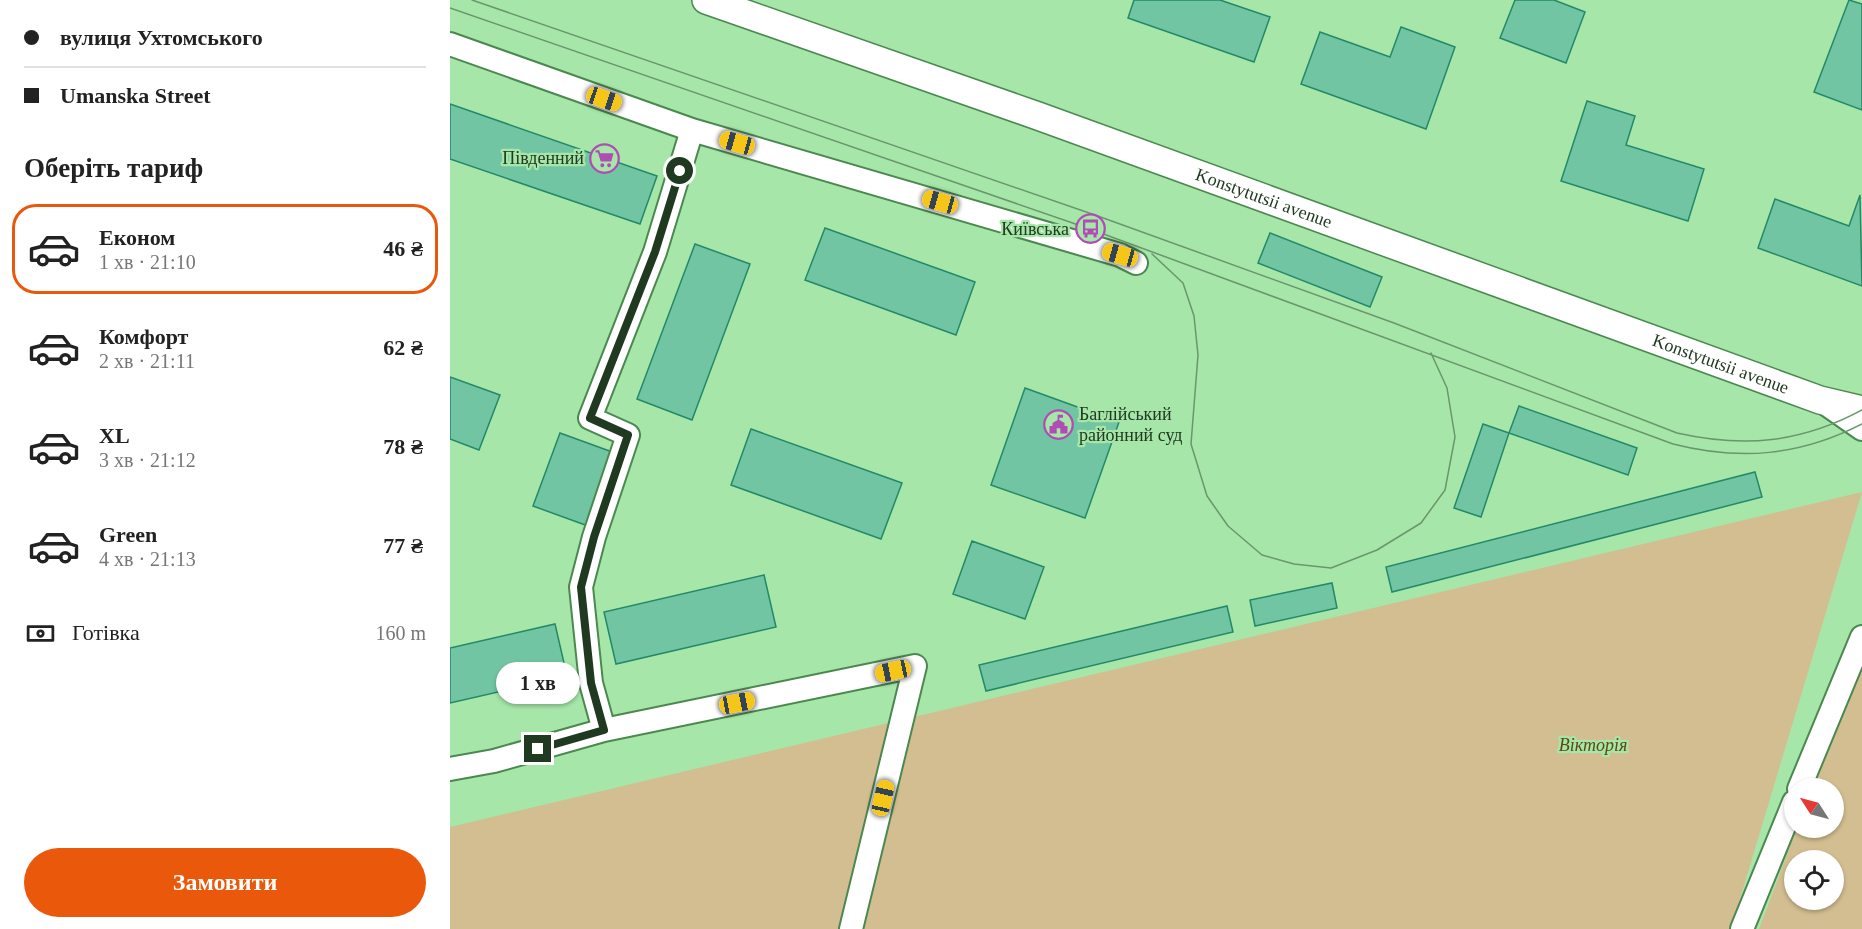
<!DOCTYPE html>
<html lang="uk">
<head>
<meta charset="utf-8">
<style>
	body { margin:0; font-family:Georgia,serif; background:#f6f6f6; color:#222; height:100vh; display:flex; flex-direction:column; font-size:22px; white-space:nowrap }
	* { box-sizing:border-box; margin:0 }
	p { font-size:20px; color:#767676 }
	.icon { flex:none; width:33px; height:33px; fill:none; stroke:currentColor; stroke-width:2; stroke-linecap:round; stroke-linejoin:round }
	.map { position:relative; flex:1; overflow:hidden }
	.side { display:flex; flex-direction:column; background:#fff; width:450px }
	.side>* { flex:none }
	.banner { display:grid; align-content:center; height:132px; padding:0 24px; background:#fff }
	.needle { width:39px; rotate:306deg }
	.controls { position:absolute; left:1334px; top:778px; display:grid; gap:12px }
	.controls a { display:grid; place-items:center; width:60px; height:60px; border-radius:50%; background:#fff; box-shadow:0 2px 4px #0004; font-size:30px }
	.end { position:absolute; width:27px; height:27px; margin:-14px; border:8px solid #203a21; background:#fff; box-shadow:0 0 0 3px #fff }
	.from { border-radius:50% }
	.bubble { position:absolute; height:42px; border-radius:21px; background:#fff; box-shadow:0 2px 4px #0004; font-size:20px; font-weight:800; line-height:42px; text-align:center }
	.car { position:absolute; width:18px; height:36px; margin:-18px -9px; border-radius:8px; box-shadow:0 0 4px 2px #0007; background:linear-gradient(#f5c518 24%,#345 0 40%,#f5c518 0 76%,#345 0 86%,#f5c518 0) }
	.banner b { display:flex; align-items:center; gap:21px; height:57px; font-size:22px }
	.banner b+b { border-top:2px solid #e0e0e0 }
	.banner i { width:15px; height:15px; background:#222 }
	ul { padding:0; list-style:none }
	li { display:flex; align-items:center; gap:18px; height:90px; margin:0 12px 9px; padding:0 12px; border:3px solid transparent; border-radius:24px }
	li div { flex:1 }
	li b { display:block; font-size:22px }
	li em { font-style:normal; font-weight:800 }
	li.current { border-color:#ea580c }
	li>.icon { width:54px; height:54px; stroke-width:1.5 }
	h2 { padding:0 24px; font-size:27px; line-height:72px }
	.pay { display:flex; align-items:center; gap:15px; height:66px; padding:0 24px; font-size:22px }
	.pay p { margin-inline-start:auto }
	.primary-button { display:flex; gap:12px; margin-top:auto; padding:12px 24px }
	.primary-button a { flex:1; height:69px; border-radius:36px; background:#ea580c; color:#fff; font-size:24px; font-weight:800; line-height:69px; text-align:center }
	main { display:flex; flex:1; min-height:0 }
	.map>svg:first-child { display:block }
	.green { fill:#d3be91; fill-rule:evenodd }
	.building { fill:#71c5a2; stroke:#248967; stroke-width:1.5 }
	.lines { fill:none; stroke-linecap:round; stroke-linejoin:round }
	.minor-casing { stroke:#4b8850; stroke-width:26 }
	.tertiary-casing { stroke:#4b8850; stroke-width:30 }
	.minor { stroke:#fff; stroke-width:22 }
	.tertiary { stroke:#fff; stroke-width:27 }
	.tram { stroke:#69976b; stroke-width:1.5 }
	.route { stroke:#203a21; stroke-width:8 }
	.labels { text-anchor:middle; stroke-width:4.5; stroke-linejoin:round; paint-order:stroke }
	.poi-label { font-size:18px; fill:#203a21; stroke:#a6e6a9; text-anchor:end }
	.street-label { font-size:18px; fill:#203a21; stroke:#a6e6a9 }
	.park-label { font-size:18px; font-style:italic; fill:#5f4911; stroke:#a6e6a9 }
</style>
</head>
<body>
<main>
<section class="side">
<div class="banner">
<b><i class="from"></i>вулиця Ухтомського</b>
<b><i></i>Umanska Street</b>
</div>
<h2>Оберіть тариф</h2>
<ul>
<li class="current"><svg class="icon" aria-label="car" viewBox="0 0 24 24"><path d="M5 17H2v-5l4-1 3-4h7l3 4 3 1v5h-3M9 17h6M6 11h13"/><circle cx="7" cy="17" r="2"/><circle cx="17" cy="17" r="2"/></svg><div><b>Економ</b><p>1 хв · 21:10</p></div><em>46 ₴</em></li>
<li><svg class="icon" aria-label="car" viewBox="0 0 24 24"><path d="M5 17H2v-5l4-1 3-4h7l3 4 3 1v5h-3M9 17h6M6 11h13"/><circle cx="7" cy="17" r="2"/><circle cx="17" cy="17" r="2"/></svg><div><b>Комфорт</b><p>2 хв · 21:11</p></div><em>62 ₴</em></li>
<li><svg class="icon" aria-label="car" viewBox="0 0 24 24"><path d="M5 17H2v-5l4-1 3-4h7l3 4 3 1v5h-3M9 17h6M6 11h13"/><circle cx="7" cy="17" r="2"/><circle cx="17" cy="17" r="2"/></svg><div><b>XL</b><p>3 хв · 21:12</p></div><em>78 ₴</em></li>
<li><svg class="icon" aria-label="car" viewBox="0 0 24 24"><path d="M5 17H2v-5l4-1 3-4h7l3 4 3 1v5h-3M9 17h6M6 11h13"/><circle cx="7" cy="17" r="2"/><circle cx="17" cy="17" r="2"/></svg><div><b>Green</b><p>4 хв · 21:13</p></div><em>77 ₴</em></li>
</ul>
<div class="pay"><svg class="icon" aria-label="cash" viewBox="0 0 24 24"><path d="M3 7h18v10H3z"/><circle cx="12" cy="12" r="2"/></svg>Готівка<p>160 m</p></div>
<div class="primary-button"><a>Замовити</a></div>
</section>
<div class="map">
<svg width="1412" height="929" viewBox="0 0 1412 929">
	<rect width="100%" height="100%" fill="#a6e6a9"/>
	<!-- green -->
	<path class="green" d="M 1412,492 L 1281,929 L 0,929 L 0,827 Z
		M 1412,658 L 1412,929 L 1309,929 L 1347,828 L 1383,828 L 1383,789 L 1362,789 ZM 1344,861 L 1383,861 L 1383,900 L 1344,900 Z"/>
	<!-- building -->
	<path class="building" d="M 684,0 L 770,0 L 820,17 L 804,62 L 678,18 Z
		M 1065,0 L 1104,0 L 1135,12 L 1116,63 L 1050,38 Z
		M 1399,0 L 1412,4 L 1412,110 L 1364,92 Z
		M 951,27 L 1005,47 L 976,129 L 851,84 L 870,32 L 940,57 Z
		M 1137,101 L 1185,116 L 1176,145 L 1254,169 L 1238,221 L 1111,181 Z
		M 0,104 L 207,176 L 190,224 L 0,159 Z
		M 1410,195 L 1412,286 L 1308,248 L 1325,199 L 1399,226 Z
		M 375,228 L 525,282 L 506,335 L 355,280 Z
		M 820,233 L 932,277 L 920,307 L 808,263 Z
		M 245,244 L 300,264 L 242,420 L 187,399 Z
		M 0,377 L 50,395 L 29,450 L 0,439 Z
		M 575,388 L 669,422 L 635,518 L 541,485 Z
		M 1069,406 L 1187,448 L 1178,475 L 1059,433 Z
		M 1033,424 L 1059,433 L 1031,517 L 1004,508 Z
		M 301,429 L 452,483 L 431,539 L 281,485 Z
		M 110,433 L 165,453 L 138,526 L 83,506 Z
		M 1305,472 L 1312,497 L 942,592 L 936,567 Z
		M 522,541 L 594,567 L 575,619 L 503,594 Z
		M 314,575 L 326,627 L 166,664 L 154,612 Z
		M 882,583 L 887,608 L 805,626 L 800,600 Z
		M 777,606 L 783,632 L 536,691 L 529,665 Z
		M 105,624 L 117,676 L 0,703 L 0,648 Z"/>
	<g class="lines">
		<defs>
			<path id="minor" d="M 0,44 L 242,130 L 670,255 L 686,263
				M 1376,404 L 1412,429
				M 154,730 L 141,683 L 131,587 L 144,537 L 178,435 L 140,418 L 205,252 L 242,130
				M 0,769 L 44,761 L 154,730 L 465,666 L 401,929
				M 1349,789 L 1412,637
				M 1292,929 L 1344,802"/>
			<g id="tertiary">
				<path id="s1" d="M 256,0 L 588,116 L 1370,400 L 1412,410"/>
			</g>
		</defs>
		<!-- minor casing -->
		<use href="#minor" class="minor-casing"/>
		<!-- tertiary casing -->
		<use href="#tertiary" class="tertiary-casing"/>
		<!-- minor -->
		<use href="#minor" class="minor"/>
		<!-- tertiary -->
		<use href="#tertiary" class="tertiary"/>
		<!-- tram -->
		<path class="tram" d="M 22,0 L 645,215 L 944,323 L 1227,433 C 1294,448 1351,443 1412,410
			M 0,8 L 640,229 L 1223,444 C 1290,461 1350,456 1412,424
			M 702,254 L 733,283 L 744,316 L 748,355 L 741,444 L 757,496 L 778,526 L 812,555 L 844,564 L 881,568 L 927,550 L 971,523 L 995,490 L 1005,437 L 997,388 L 981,353"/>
	</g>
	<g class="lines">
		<!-- route -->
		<path class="route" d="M 88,749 L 154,730 L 141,683 L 131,587 L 144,537 L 178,435 L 140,418 L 205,252 L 230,171"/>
	</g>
	<!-- icons -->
	<defs>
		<symbol id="supermarket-ring" viewBox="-11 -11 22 22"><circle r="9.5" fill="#a6e6a9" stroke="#af4db5" stroke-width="1.5"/><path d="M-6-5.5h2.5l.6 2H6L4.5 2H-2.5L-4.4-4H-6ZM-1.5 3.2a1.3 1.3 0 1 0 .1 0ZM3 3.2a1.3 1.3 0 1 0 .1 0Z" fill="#af4db5"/></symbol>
		<symbol id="bus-ring" viewBox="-11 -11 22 22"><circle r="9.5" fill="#a6e6a9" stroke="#af4db5" stroke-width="1.5"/><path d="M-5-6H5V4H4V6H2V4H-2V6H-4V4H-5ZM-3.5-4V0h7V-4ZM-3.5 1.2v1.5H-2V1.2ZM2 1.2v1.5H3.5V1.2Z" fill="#af4db5"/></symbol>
		<symbol id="civic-ring" viewBox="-11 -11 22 22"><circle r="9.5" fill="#a6e6a9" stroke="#af4db5" stroke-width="1.5"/><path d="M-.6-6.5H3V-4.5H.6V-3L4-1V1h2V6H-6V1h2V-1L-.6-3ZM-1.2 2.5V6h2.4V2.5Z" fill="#af4db5"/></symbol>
	</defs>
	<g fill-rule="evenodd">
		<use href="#supermarket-ring" x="138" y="142" width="33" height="33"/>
		<use href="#bus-ring" x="624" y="212" width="33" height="33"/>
		<use href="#civic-ring" x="592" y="408" width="33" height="33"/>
	</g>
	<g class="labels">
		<!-- poi labels -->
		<g class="poi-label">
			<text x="134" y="164">Південний</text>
			<text x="619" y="235">Київська</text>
			<text x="629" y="420" text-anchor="start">Баглійський<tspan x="629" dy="21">районний суд</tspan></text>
		</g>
		<!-- street labels -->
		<g class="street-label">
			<text dy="6" stroke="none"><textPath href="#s1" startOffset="592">Konstytutsii avenue</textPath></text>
			<text dy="6" stroke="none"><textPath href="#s1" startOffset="1078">Konstytutsii avenue</textPath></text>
		</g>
		<!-- park labels -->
		<g class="park-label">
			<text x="1143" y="751">Вікторія</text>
		</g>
	</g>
</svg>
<div class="controls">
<a><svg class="needle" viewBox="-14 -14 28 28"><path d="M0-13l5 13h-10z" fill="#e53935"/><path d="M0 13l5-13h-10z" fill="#767676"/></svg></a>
<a><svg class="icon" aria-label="locate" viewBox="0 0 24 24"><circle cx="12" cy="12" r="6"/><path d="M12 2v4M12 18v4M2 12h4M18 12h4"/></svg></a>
</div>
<i class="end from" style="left:230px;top:171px"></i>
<i class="end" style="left:88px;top:749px"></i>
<div class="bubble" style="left:46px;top:662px;width:84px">1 хв</div>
<i class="car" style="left:154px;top:99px;rotate:109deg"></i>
<i class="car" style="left:287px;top:143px;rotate:286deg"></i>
<i class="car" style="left:490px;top:202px;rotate:286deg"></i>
<i class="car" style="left:670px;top:255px;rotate:286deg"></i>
<i class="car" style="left:443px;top:671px;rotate:258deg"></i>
<i class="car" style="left:287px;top:703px;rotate:79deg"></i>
<i class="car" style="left:433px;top:798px;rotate:13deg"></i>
</div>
</main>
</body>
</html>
